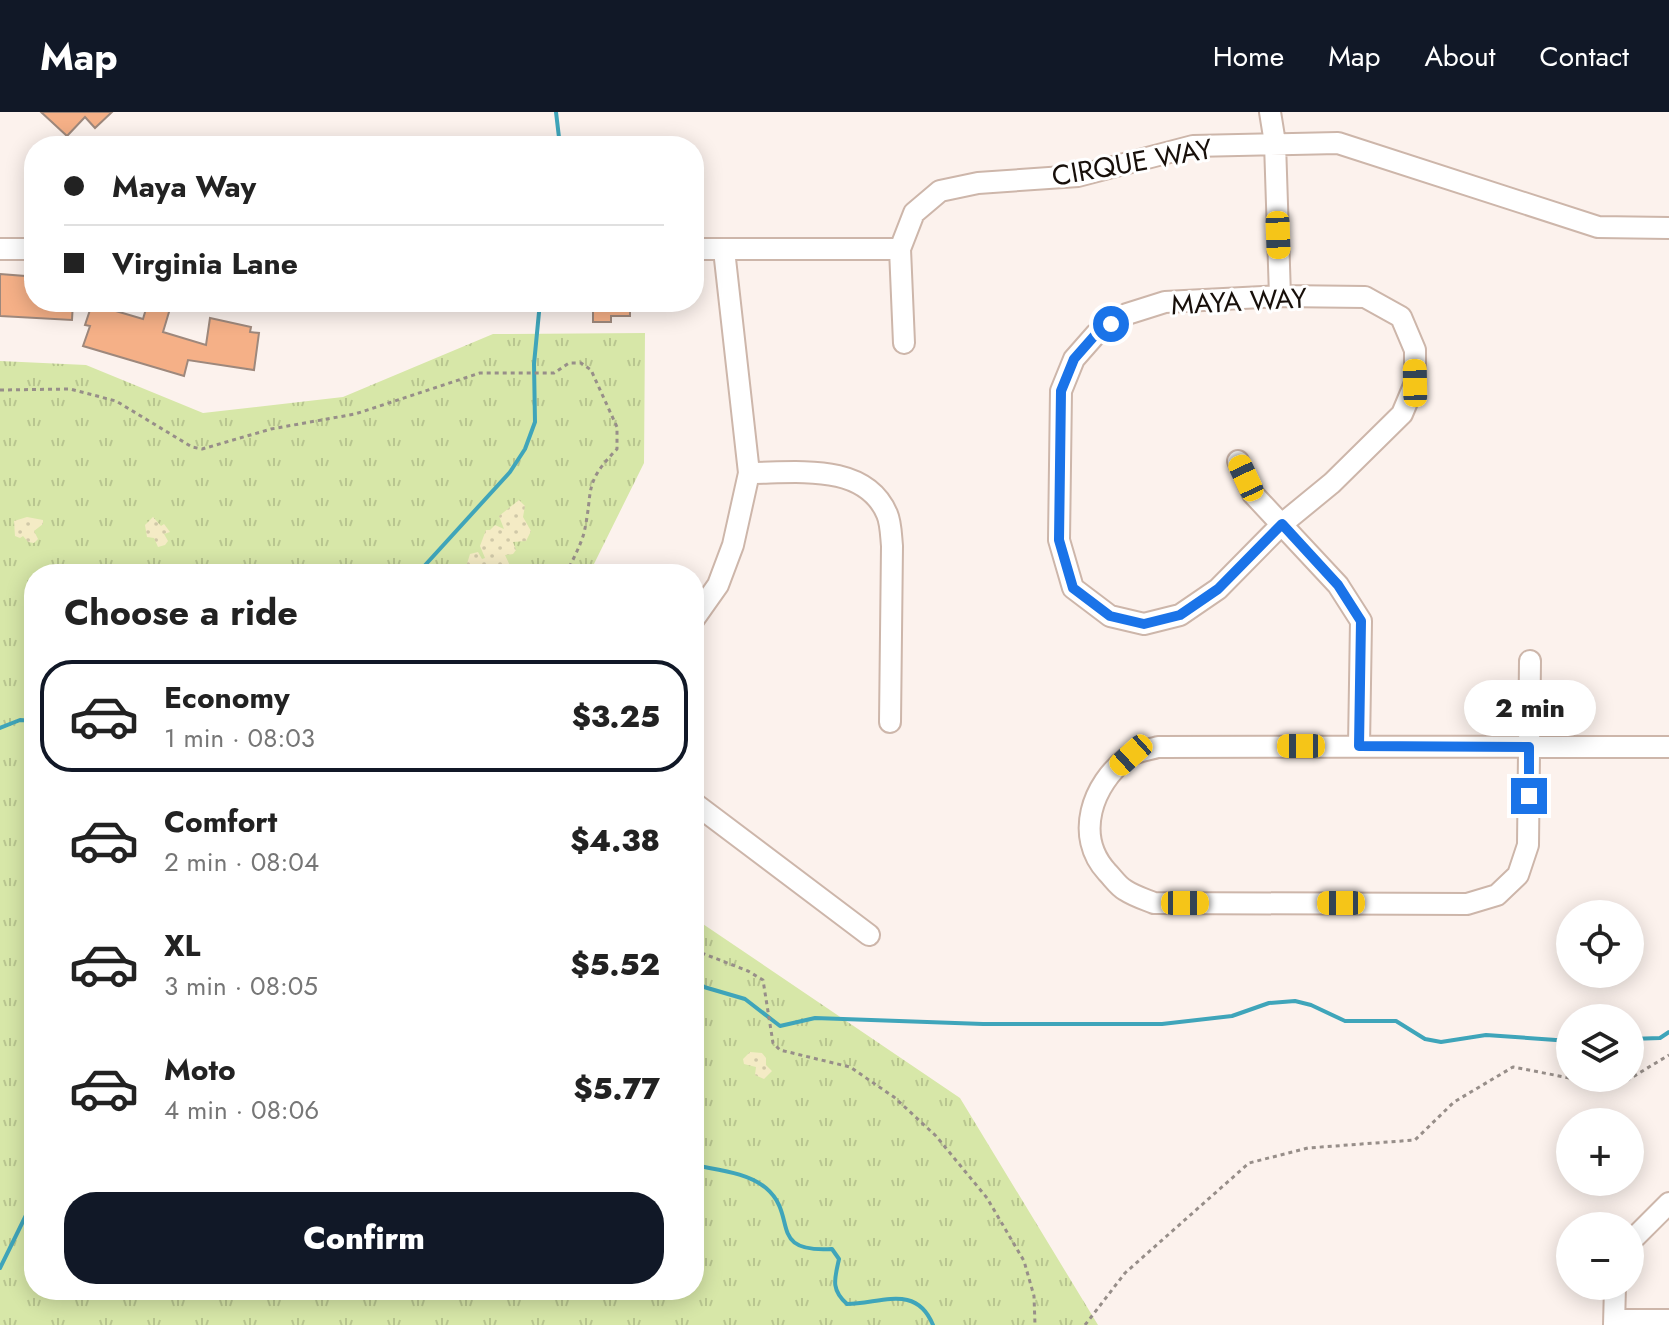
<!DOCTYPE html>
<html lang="en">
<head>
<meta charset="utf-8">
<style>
	body { margin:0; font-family:Jost,sans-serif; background:#f6f6f6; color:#222; height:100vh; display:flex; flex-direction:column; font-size:30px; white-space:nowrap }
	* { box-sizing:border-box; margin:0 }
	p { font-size:26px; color:#767676 }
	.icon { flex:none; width:44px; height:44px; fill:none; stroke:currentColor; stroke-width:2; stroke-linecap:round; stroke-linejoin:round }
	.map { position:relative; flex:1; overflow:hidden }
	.side { position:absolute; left:24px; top:452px; width:680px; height:736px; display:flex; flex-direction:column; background:#fff; border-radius:32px; box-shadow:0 4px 20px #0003 }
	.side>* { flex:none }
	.guide { position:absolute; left:24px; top:24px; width:680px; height:176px; border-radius:32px; box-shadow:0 4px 20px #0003; display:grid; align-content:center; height:176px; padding:0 40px; background:#fff }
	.controls { position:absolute; left:1556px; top:788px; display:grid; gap:16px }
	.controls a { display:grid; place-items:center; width:88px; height:88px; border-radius:50%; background:#fff; box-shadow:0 4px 20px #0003; font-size:40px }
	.end { position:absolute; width:36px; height:36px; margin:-18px; border:10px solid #1a73e8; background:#fff; box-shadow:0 0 0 4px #fff }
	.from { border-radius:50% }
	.bubble { position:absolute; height:56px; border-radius:28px; background:#fff; box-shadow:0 4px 20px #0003; font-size:26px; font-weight:800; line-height:56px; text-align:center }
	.car { position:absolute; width:24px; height:48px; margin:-24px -12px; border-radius:10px; box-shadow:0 0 6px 2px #0007; background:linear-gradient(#f5c518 24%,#345 0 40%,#f5c518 0 76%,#345 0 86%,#f5c518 0) }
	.guide b { display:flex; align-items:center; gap:28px; height:76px; font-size:30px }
	.guide b+b { border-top:2px solid #e0e0e0 }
	.guide i { width:20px; height:20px; background:#222 }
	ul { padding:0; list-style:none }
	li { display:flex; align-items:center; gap:24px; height:112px; margin:0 16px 12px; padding:0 24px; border:4px solid transparent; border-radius:32px }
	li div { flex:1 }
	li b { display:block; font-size:30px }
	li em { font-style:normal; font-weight:800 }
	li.current { border-color:#111827 }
	li>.icon { width:72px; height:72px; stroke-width:1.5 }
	h2 { padding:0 40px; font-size:36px; line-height:96px }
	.action { display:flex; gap:16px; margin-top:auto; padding:16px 40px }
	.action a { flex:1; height:92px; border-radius:32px; background:#111827; color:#fff; font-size:32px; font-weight:800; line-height:92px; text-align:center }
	header { display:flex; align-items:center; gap:48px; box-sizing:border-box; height:112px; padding:0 40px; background:#111827; color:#fff }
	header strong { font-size:38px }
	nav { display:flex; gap:44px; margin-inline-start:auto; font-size:28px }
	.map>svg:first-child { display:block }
	.grass { fill:url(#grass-tufts) }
	.sand { fill:url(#sand-dots) }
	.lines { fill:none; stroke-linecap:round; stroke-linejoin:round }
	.stream { stroke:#3fa5ba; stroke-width:4 }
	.building { fill:#f5b087; stroke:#9e887c; stroke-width:2 }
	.minor-casing { stroke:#cdb6aa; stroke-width:24 }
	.path { stroke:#978e89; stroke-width:3; stroke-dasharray:4 4; stroke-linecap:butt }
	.minor { stroke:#fff; stroke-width:20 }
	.route { stroke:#1a73e8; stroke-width:10 }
	.labels { text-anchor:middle; stroke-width:6; stroke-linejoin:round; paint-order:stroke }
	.street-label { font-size:28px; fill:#170f0a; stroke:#fff }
</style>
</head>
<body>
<header>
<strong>Map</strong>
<nav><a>Home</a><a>Map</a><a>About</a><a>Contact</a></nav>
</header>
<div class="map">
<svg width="1669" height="1213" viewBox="0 0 1669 1213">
	<defs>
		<pattern id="grass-tufts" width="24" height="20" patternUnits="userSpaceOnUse" patternTransform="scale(2)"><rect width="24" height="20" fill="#d7e7a8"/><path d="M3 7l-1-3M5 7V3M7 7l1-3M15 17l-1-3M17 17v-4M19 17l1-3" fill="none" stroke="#b8c58f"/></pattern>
		<pattern id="sand-dots" width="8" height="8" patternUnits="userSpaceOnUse" patternTransform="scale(2)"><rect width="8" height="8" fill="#f4ebc5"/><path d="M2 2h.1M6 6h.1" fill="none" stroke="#d0c8a8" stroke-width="1.8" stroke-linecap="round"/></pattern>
	</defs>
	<rect width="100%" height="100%" fill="#fcf2ed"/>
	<!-- grass -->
	<path class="grass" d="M 645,221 L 644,351 L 589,462 L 34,462 L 34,1178 L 694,1178 L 694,806 L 960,986 L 1098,1213 L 0,1213 L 0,249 L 86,253 L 203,301 L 343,285 L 493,222 Z"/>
	<!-- sand -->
	<path class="sand" d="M 519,388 L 525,394 L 523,405 L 531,419 L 526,429 L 513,430 L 516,438 L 513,442 L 505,443 L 511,456 L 509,460 L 469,462 L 466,455 L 470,442 L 478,440 L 482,447 L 485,446 L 480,434 L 486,418 L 490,418 L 495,413 L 504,417 L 499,404 Z
		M 27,405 L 43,408 L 43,412 L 34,419 L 38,427 L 34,431 L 28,430 L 23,424 L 20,426 L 15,424 L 14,409 Z
		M 153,405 L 161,414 L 164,412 L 170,420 L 164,422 L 168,429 L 165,433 L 158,435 L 154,426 L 147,425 L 145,413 Z
		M 750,940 L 762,941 L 766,946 L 766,953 L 772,959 L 764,967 L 755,963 L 756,955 L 744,952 L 743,947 Z"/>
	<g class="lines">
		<!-- stream -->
		<path class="stream" d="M 556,0 L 560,34
			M 417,462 L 510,360 L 525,337 L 535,310 L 534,252 L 540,190
			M 0,616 L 20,608 L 34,609
			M 694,864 L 704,875 L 745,887 L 780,914 L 815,906 L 983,912 L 1162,912 L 1232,904 L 1269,891 L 1295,889 L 1311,893 L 1345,909 L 1396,909 L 1425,927 L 1441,930 L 1486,923 L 1570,929
			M 1630,927 L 1660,926 L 1669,920
			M 694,1053 C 717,1058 747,1060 766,1076 C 799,1104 766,1141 832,1137 L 839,1147 C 835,1166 830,1177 847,1192 C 880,1192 916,1171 933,1213
			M 0,1156 L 34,1087"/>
	</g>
	<!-- building -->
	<path class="building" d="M 41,0 L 112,0 L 95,16 L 85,5 L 67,24 Z
		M 0,162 L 25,164 L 25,169 L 34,169 L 34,190 L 73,190 L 72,208 L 0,204 Z
		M 148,190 L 172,190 L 163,220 L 206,233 L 210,206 L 251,215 L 250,220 L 259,221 L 254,258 L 188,248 L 184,264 L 83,234 L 90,214 L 85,213 L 92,192 L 143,207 Z
		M 593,190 L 630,190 L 630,204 L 611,204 L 611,210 L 593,210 Z"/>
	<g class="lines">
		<defs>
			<path id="minor" d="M 1270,0 L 1275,31 L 1280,184
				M 0,137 L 34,137
				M 694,137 L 900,137
				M 1280,184 L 1365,185 L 1401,205 L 1415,238 L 1415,271 L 1402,302 L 1332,371 L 1282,412 L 1218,477 L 1180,503 L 1144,512 L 1110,504 L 1073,476 L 1059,428 L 1061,279 L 1074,247 L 1096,222 L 1127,202 L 1165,190 Z
				M 904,231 L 900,137 L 914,101 L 940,79 L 978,71 L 1078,64 L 1193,34 L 1338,31 L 1598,115 L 1669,116
				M 1238,349 L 1253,382 L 1338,473 L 1361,509 L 1359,634
				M 749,361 C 795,361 865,350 887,402 C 891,411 891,424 892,434 L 890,610
				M 694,507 L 718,473 L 733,433 L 749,361 L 724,138
				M 1530,549 L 1528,733 L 1518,763 L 1497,783 L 1467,792 L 1154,791 C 1144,787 1134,784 1125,778 C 1118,774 1113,766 1107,760 C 1074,724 1092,672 1128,645 C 1136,639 1148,638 1158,635 C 1328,634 1499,635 1669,635
				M 694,691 L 869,823
				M 1630,1130 L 1669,1091
				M 1615,1208 L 1669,1208
				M 1614,1213 L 1615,1174"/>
		</defs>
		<!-- minor casing -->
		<use href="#minor" class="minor-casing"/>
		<!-- path -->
		<path class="path" d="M 0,278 L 70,277 L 116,289 L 192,335 L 202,337 L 271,317 L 355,302 L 480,261 L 554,261 L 569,251 L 581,251 L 591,258 L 617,315 L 617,337 C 582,373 594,377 584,421 C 580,435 572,449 566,462
			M 694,838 L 748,859 L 763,868 L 773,931 L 780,938 L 850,955 L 894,985 L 936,1024 L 987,1086 L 1024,1149 L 1034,1184 L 1035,1213
			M 1085,1213 L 1125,1161 L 1249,1051 L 1308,1036 L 1415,1028 L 1454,990 L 1513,955 L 1616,975 L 1669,943"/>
		<!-- minor -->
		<use href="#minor" class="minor"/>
	</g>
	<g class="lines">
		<!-- route -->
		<path class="route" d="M 1111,212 L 1096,222 L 1074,247 L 1061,279 L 1059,428 L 1073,476 L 1110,504 L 1144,512 L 1180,503 L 1218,477 L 1282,412 L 1338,473 L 1361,509 L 1359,634 L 1529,635 L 1529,684"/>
	</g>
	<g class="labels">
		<!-- street labels -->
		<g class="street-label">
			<text transform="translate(1132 50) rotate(-10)" y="10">CIRQUE WAY</text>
			<text transform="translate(1239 189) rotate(-3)" y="10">MAYA WAY</text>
		</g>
	</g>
</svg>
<div class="controls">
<a><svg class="icon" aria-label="locate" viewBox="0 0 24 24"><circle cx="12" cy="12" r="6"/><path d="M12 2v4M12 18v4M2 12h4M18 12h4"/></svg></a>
<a><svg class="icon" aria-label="layers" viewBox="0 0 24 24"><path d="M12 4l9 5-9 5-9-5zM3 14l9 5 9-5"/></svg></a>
<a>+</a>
<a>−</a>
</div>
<i class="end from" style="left:1111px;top:212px"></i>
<i class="end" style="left:1529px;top:684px"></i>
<div class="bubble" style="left:1464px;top:568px;width:132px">2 min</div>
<i class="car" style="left:1278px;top:123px;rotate:178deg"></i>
<i class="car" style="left:1415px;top:271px;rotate:359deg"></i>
<i class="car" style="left:1246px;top:366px;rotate:335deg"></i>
<i class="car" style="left:1301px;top:634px;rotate:270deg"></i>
<i class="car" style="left:1131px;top:643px;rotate:228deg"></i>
<i class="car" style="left:1185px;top:791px;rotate:90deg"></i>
<i class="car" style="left:1341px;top:791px;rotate:270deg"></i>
<div class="guide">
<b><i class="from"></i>Maya Way</b>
<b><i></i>Virginia Lane</b>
</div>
<section class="side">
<h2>Choose a ride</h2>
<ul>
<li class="current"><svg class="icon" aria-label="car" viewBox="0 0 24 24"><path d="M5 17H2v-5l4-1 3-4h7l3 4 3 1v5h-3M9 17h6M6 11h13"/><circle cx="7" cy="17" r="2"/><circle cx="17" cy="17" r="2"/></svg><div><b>Economy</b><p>1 min · 08:03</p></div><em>$3.25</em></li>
<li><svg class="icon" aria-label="car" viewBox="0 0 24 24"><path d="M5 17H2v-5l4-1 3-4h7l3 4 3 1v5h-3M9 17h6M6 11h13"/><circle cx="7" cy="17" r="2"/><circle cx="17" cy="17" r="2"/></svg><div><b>Comfort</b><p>2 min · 08:04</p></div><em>$4.38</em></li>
<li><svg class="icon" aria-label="car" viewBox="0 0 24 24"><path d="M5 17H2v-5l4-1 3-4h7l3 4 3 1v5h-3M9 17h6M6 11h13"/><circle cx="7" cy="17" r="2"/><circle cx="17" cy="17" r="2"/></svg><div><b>XL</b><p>3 min · 08:05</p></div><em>$5.52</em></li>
<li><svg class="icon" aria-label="car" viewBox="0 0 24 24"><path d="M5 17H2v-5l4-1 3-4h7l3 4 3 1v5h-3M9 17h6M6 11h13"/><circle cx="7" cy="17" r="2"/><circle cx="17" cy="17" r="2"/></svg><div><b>Moto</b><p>4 min · 08:06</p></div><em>$5.77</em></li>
</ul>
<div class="action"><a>Confirm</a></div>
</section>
</div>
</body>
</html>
